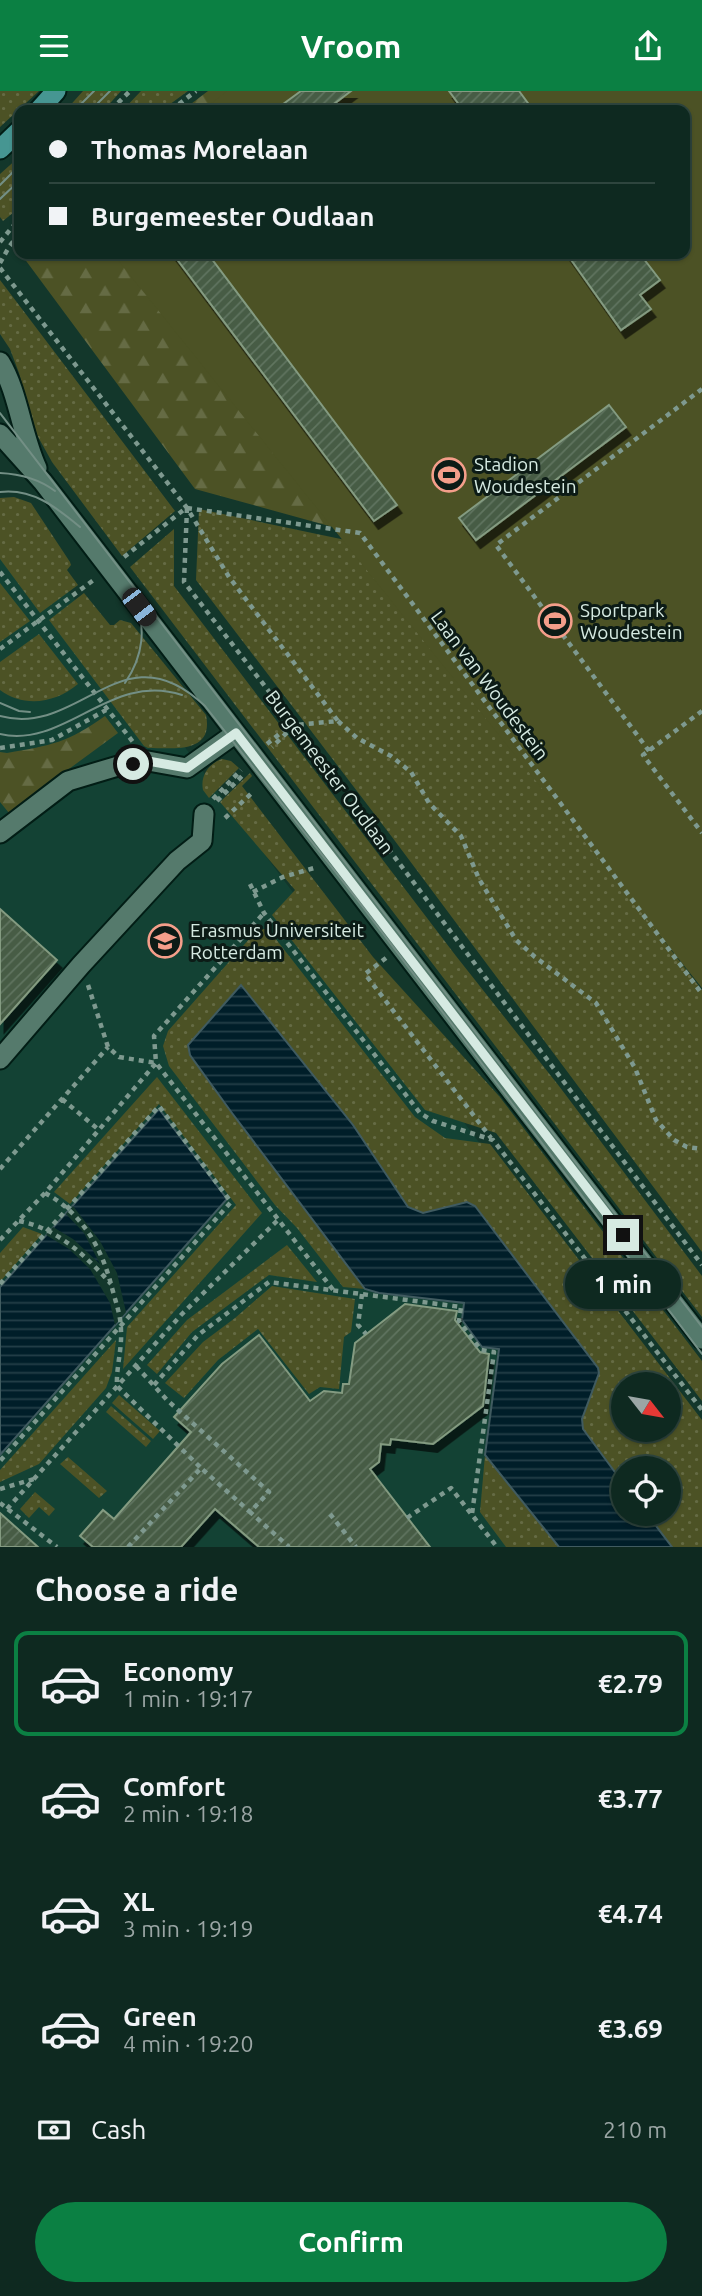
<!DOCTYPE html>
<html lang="en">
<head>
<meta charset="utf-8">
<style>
	body { margin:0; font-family:Ubuntu,sans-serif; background:#1c352d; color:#f1f3f6; height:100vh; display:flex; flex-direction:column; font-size:26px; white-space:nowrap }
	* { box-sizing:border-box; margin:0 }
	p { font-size:23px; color:#9ba6a5 }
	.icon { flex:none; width:38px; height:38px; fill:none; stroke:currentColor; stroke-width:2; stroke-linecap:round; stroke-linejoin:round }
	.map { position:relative; height:1456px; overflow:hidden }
	.side { display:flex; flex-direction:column; background:#0e2920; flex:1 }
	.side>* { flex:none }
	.hud { position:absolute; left:14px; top:14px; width:676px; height:154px; border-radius:14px; box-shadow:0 2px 5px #0004,0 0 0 2px #2e453e; display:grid; align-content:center; height:154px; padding:0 35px; background:#0e2920 }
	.needle { width:46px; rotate:121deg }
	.tools { position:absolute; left:611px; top:1281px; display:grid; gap:14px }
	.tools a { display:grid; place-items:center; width:70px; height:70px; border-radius:50%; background:#0e2920; box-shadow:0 2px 5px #0004,0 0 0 2px #2e453e; font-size:35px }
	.end { position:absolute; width:32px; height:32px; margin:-16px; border:9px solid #d6eae2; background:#111; box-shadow:0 0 0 4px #111 }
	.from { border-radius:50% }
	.bubble { position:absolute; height:49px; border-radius:24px; background:#0e2920; box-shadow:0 2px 5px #0004,0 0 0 2px #2e453e; font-size:23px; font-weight:700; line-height:49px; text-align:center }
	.car { position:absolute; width:21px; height:42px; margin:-21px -10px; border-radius:9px; box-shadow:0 0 5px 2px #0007; background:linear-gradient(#222 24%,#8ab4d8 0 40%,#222 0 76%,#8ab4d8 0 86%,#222 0) }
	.hud b { display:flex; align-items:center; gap:24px; height:66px; font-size:26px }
	.hud b+b { border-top:2px solid #2e453e }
	.hud i { width:18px; height:18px; background:#f1f3f6 }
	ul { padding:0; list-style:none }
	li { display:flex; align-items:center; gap:21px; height:105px; margin:0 14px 10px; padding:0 21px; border:4px solid transparent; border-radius:14px }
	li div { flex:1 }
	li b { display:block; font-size:26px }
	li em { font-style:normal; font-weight:700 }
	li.active { border-color:#0b8043 }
	li>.icon { width:63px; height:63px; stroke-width:1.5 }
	h2 { padding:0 35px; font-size:32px; line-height:84px }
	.pay { display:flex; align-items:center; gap:18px; height:77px; padding:0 35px; font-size:26px }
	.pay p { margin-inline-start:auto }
	.cta { display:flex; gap:14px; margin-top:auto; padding:14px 35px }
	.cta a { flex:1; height:80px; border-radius:42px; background:#0b8043; color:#fff; font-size:28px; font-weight:700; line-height:80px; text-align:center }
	header { display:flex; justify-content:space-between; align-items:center; height:91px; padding:0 35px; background:#0b8043; color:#fff; font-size:32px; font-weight:700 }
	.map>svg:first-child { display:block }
	.built { fill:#134234; fill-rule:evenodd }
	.grass { fill:url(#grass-dots); fill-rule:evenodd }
	.forest { fill:url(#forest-firs) }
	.garden { fill:#4c5225 }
	.water { fill:url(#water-rules); stroke:#405b60; stroke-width:2 }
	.pier { fill:#13372b }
	.building { fill:url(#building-hatch); stroke:#849b81; stroke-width:2; filter:url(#shadow) }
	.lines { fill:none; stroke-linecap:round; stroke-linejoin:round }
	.pedestrian-casing { stroke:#021d15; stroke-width:23 }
	.minor-casing { stroke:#021d15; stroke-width:23 }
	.primary-casing { stroke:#021d15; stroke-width:23 }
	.path { stroke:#7e998f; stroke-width:4.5; stroke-dasharray:5 5; stroke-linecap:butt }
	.pedestrian { stroke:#557a6c; stroke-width:19 }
	.minor { stroke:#557a6c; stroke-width:19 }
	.primary { stroke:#469692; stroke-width:19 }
	.tram { stroke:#738f85; stroke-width:2 }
	.route { stroke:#d6eae2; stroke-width:9 }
	.labels { text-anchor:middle; stroke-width:6; stroke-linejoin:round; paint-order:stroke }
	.poi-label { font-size:19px; fill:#d6eae2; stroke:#0c1b16; text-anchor:start }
	.street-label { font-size:19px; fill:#d6eae2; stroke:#0c1b16 }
</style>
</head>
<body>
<header><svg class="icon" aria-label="menu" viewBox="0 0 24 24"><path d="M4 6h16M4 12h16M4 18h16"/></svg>Vroom<svg class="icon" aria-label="share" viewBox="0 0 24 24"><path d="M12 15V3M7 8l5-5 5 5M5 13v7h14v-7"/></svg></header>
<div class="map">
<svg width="702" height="1456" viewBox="0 0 702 1456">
	<defs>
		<pattern id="grass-dots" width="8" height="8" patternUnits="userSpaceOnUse" patternTransform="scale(1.75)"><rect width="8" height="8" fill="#4c5225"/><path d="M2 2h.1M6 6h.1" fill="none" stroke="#656b44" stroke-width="1.8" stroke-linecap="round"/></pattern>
		<pattern id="forest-firs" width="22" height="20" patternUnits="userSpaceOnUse" patternTransform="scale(1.75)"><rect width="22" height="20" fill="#4c5225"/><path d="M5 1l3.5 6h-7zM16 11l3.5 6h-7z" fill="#656b44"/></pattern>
		<pattern id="water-rules" width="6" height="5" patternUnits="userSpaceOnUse" patternTransform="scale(1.75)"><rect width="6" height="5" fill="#001e29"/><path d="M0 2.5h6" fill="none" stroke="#243f48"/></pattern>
		<pattern id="building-hatch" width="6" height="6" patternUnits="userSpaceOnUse" patternTransform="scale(1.75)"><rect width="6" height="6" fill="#465c44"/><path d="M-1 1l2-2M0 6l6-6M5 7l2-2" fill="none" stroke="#60745f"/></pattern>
		<filter id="shadow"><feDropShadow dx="4.5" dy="8" stdDeviation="0" flood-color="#0009"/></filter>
	</defs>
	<rect width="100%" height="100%" fill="#13372b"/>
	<!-- built -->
	<path class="built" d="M 0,408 L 659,1293 L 623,1293 L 623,1339 L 668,1339 L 702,1456 L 0,1456 ZM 623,1377 L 668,1377 L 668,1423 L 623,1423 Z"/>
	<!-- grass -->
	<path class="grass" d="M 0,0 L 39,0 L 0,36 Z
		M 83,0 L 121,0 L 104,19 L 66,19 Z
		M 141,0 L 188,0 L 162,19 L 123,19 Z
		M 19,66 L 19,117 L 3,130 L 0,126 L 0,83 Z
		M 0,189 L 175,420 L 122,465 L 52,371 L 37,344 L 19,282 L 10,258 L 0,243 Z
		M 14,406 L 31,412 L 70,471 L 71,474 L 67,479 L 78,494 L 40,522 L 0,468 L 0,407 Z
		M 199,418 L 355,451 L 702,899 L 702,1161 L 392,746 L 196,489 Z
		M 174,438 L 174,495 L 456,865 L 559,995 L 702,1185 L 702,1226 L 130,476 Z
		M 0,492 L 30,530 L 0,551 Z
		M 84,502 L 110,534 L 114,534 L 120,529 L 131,532 L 206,624 C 214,663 173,657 148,657 L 144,655 L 49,529 Z
		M 39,543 L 78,593 C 56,612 24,617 0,599 L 0,571 Z
		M 222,668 L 231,670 L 239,677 L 209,707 L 203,699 C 200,685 209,672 222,668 Z
		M 250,682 L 252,685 L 242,695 L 373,866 L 499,1005 L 702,1270 L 702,1310 L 496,1042 L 425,1019 L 272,824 L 295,799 L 220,711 Z
		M 263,838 L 268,838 L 415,1026 L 445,1047 L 490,1053 L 702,1329 L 702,1456 L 672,1456 L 647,1423 L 668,1423 L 668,1377 L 623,1377 L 623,1392 L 583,1338 L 582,1328 L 599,1282 L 598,1277 L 475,1115 L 467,1111 L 423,1122 L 408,1116 L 353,1034 L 241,895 L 188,954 L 188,958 L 232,1022 L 365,1198 L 343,1196 L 297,1137 L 275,1114 L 169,975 L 163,955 L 168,940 L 257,839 ZM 623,1293 L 668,1293 L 668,1339 L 623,1339 Z
		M 157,986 L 262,1122 L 123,1278 L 127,1236 L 236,1114 L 159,1013 L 70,1113 L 54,1101 Z
		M 23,1136 L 42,1143 L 0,1191 L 0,1162 Z
		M 287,1154 L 317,1191 L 269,1184 L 192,1241 L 157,1283 L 147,1274 L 187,1229 Z
		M 272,1195 L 355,1208 L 351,1241 L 344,1246 L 339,1298 L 320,1296 L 309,1303 L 258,1238 L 218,1269 L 184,1307 L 165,1292 L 203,1251 L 235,1227 Z
		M 116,1249 L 112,1281 L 106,1297 L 39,1373 L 0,1391 L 0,1379 Z
		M 119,1304 L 160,1340 L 153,1348 L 112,1312 Z
		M 111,1315 L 151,1350 L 146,1356 L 106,1321 Z
		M 485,1364 L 559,1456 L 506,1456 L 480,1421 Z
		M 68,1366 L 107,1400 L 99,1407 L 60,1373 Z
		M 35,1401 L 55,1418 L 49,1425 L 39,1416 L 29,1427 L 20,1418 Z"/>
	<!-- forest -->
	<path class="forest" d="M 208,0 L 260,0 L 235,19 L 183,19 Z
		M 21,163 L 148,163 L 351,441 L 195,398 Z
		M 105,625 L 118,642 L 9,722 L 0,711 L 0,661 L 7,662 C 52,654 67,652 105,625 Z"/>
	<!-- garden -->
	<path class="garden" d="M 227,0 L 702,0 L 702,897 L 113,163 L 684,163 L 684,19 L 203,19 Z"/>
	<!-- water -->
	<path class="water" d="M 241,894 L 353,1034 L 408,1116 L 423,1122 L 467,1111 L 475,1115 L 598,1277 L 599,1282 L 582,1328 L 583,1338 L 623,1392 L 623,1423 L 647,1423 L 672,1456 L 559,1456 L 485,1364 L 499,1258 L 482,1256 L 462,1229 L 464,1212 L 379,1202 L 365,1198 L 232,1022 L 190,964 L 188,954 Z
		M 159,1018 L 227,1108 L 0,1364 L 0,1196 Z"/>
	<!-- pier -->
	<path class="pier" d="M 73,1115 L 100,1150 L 117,1182 L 126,1221 L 115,1234 L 110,1212 L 90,1178 L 69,1158 L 46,1144 L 53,1136 L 73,1148 L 100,1173 L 84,1142 L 66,1123 Z"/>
	<!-- building -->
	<path class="building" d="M 301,0 L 351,0 L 326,19 L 275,19 Z
		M 449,0 L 519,0 L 533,19 L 463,19 Z
		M 173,163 L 208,163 L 397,414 L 374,430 Z
		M 567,163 L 640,163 L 660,189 L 640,204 L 651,218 L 621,239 Z
		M 609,314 L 626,336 L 476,449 L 459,427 Z
		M 0,818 L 57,869 L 0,933 Z
		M 405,1213 L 457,1220 L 455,1229 L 480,1261 L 489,1263 L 483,1315 L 433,1353 L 391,1348 L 390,1354 L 381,1353 L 379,1371 L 370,1378 L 430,1456 L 259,1456 L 215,1418 L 181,1456 L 93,1456 L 80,1445 L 103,1419 L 114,1428 L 191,1341 L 174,1326 L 222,1273 L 259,1244 L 310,1310 L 324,1300 L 342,1302 L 343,1293 L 349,1293 L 355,1252 Z
		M 0,1422 L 38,1456 L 0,1456 Z"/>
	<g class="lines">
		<defs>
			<path id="pedestrian" d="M 0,968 L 81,874 L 177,770 L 202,750 L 204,723"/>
			<path id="minor" d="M 0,271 C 18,300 22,345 37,377
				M 0,343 L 43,391 L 702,1248
				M 0,742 L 68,690 L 118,675 L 148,670 L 187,677 L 236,642"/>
			<path id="primary" d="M 39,19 L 56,0
				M 0,58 L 19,40"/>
		</defs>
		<!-- pedestrian casing -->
		<use href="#pedestrian" class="pedestrian-casing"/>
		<!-- minor casing -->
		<use href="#minor" class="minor-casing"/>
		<!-- primary casing -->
		<use href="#primary" class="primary-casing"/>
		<!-- path -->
		<path class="path" d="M 111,19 L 130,0
			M 171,19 L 196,0
			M 0,151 L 19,128
			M 0,172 L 9,156 L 19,143
			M 0,177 L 187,417 L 229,486 L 338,630 L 295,634 L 272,656
			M 187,417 L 184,491 L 295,634 L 702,1174
			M 187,417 L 360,442 L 702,903
			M 124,466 L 186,417
			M 0,481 L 133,651
			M 0,558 L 95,488
			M 702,620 L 643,664 L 702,742
			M 338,630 L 357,647 L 391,665 L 411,681 L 429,712 L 461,745 L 479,788 L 516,849 L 535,866 L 596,912 L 635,977 L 656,1029 L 674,1049 L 687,1056 L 702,1058
			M 267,653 L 293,632
			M 0,657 L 52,649 L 106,619
			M 649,660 L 496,454 L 702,298
			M 213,708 L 241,679
			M 217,710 L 243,684
			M 225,727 L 254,700
			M 250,793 L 264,822 L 420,1022 L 433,1030 L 493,1049 L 702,1319
			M 253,801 L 283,786 L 314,777
			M 386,867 L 365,883 L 491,1047
			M 88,894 L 108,956 L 119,966 L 156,972 L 334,1200
			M 62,1008 L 99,1039
			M 0,1078 L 108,956
			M 45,1102 C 82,1122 102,1157 112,1197 C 116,1212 121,1225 121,1240 C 122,1259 116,1277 117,1295 L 201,1377
			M 19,1130 C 57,1137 86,1165 111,1193
			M 0,1149 L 45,1102 L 156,972 L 154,945 L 264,822
			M 0,1193 L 159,1015 L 231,1111 L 0,1370
			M 362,1203 L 358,1234 L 366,1243
			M 136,1275 L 167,1309 L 269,1401 L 250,1421 L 289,1456
			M 154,1294 L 198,1244 L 269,1191 L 461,1216 L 459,1230 L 481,1259 L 494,1261 L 472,1423
			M 0,1398 L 34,1388
			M 0,1412 L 57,1456
			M 7,1418 L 181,1224 L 279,1128
			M 330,1423 L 356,1456
			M 407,1427 L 451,1397 L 497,1456
			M 128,1456 L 201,1377 L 250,1421"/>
		<!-- pedestrian -->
		<use href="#pedestrian" class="pedestrian"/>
		<!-- minor -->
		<use href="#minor" class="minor"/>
		<!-- primary -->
		<use href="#primary" class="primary"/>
		<!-- tram -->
		<path class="tram" d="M 75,19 L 94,0
			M 91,19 L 110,0
			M 0,94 L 19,75
			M 0,108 L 19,90
			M 0,322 L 702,1236
			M 0,382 C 21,383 39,388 55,400
			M 0,401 C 32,397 56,416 80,436
			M 125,592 C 144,564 146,537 135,506
			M 0,612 L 19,620 L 30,621
			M 0,625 C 81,647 122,536 205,615 L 356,807 L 702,1263
			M 0,643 C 65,658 111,580 182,604"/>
	</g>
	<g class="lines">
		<!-- route -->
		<path class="route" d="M 133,673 L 148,670 L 187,677 L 236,642 L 623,1144"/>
	</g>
	<!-- icons -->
	<defs>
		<symbol id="stadium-ring" viewBox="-11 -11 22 22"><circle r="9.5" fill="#0c1b16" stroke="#f49e8a" stroke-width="1.5"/><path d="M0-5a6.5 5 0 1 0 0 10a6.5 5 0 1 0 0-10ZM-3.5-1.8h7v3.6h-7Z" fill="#f49e8a"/></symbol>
		<symbol id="university-ring" viewBox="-11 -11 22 22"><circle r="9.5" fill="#0c1b16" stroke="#f49e8a" stroke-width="1.5"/><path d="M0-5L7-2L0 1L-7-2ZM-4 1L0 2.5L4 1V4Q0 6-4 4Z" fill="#f49e8a"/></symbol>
	</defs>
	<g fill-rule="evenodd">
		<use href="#stadium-ring" x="430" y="365" width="38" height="38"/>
		<use href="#stadium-ring" x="536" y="511" width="38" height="38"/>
		<use href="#university-ring" x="146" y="831" width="38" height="38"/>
	</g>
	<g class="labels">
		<!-- poi labels -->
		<g class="poi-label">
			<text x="474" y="380">Stadion<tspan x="474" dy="22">Woudestein</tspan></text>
			<text x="580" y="526">Sportpark<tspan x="580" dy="22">Woudestein</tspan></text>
			<text x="190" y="846">Erasmus Universiteit<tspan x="190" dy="22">Rotterdam</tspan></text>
		</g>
		<!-- street labels -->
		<g class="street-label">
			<text transform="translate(490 594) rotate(53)" y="7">Laan van Woudestein</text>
			<text transform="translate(330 681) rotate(53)" y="7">Burgemeester Oudlaan</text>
		</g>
	</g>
</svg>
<div class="tools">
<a><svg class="needle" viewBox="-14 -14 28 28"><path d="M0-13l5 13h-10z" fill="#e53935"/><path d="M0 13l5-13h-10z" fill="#9ba6a5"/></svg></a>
<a><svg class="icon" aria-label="locate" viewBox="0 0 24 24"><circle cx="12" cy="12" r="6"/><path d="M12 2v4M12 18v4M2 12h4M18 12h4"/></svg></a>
</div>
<i class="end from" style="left:133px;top:673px"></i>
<i class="end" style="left:623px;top:1144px"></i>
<div class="bubble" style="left:565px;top:1169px;width:116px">1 min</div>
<i class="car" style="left:139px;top:516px;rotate:143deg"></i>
<div class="hud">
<b><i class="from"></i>Thomas Morelaan</b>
<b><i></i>Burgemeester Oudlaan</b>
</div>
</div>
<section class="side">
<h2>Choose a ride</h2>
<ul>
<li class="active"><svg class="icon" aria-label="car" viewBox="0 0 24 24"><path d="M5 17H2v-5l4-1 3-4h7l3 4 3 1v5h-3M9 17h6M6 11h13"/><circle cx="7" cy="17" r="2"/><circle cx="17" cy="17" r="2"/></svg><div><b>Economy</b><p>1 min · 19:17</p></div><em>€2.79</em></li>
<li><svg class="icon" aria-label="car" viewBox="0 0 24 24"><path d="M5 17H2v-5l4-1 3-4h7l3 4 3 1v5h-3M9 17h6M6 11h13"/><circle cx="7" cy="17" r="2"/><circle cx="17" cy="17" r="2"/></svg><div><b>Comfort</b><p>2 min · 19:18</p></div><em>€3.77</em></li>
<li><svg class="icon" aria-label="car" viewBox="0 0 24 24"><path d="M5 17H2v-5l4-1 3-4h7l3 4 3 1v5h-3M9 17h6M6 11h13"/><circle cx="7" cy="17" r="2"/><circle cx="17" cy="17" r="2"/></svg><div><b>XL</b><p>3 min · 19:19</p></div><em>€4.74</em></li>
<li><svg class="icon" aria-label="car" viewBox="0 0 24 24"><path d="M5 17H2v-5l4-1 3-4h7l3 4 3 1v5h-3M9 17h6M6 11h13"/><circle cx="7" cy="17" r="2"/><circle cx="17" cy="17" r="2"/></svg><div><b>Green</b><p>4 min · 19:20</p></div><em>€3.69</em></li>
</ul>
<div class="pay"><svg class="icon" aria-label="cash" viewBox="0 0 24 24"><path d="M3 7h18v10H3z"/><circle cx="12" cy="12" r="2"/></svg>Cash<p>210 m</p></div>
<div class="cta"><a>Confirm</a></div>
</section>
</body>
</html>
